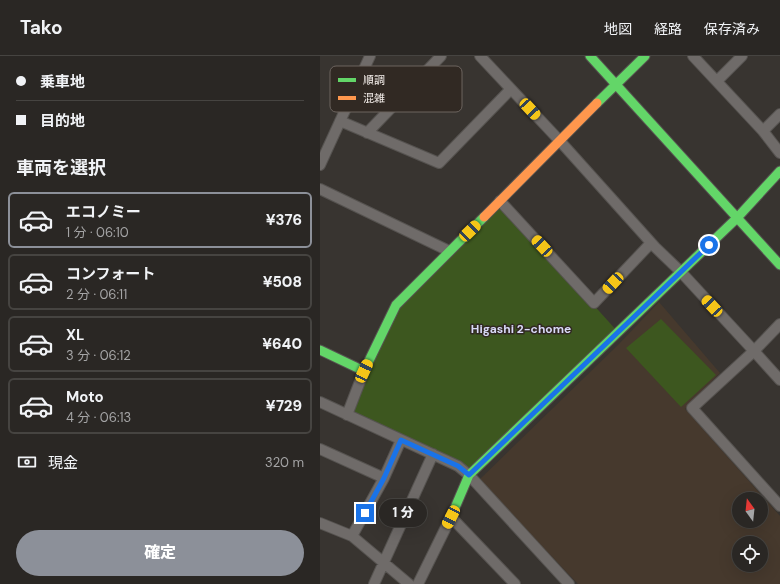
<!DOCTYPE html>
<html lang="ja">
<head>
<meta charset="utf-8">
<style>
	body { margin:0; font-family:"DM Sans","Noto Sans JP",sans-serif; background:#322f2c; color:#f1f3f6; height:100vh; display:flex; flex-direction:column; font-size:15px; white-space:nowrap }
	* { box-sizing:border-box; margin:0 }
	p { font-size:13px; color:#a5a5a6 }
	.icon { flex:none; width:22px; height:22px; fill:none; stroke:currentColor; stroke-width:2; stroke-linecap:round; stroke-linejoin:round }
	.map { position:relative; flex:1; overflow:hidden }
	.sheet { display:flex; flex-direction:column; background:#2a2724; width:320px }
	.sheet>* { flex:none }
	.hud { display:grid; align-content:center; height:88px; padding:0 16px; background:#2a2724 }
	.needle { width:26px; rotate:345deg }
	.fabs { position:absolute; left:412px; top:436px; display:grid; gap:8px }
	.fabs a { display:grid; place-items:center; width:36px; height:36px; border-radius:50%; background:#2a2724; box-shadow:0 4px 16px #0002,0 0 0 1px #464441; font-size:20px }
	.end { position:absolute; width:18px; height:18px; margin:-9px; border:5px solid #1a73e8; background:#fff; box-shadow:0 0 0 2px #fff }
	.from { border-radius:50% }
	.bubble { position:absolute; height:28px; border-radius:14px; background:#2a2724; box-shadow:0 4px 16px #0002,0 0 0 1px #464441; font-size:13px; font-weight:800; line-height:28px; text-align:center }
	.car { position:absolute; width:12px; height:24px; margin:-12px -6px; border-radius:5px; box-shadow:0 0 3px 1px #0007; background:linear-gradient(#f5c518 24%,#345 0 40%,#f5c518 0 76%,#345 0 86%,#f5c518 0) }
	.hud b { display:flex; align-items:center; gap:14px; height:38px; font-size:15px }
	.hud b+b { border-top:1px solid #464441 }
	.hud i { width:10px; height:10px; background:#f1f3f6 }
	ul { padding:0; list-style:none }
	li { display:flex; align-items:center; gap:12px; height:56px; margin:0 8px 6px; padding:0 8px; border:2px solid #464441; border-radius:6px }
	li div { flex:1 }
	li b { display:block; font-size:15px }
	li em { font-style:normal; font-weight:800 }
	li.on { border-color:#8c9099 }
	li>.icon { width:36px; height:36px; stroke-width:1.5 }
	h2 { padding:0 16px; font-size:18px; line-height:48px }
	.pay { display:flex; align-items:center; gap:10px; height:44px; padding:0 16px; font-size:15px }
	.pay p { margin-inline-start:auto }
	.primary-button { display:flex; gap:8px; margin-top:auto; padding:8px 16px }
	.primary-button a { flex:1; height:46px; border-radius:24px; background:#8c9099; color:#fff; font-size:16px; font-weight:800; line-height:46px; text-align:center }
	header { display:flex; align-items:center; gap:24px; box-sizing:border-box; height:56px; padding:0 20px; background:#2a2724; border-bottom:1px solid #464441 }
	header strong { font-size:19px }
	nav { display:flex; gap:22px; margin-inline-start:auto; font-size:14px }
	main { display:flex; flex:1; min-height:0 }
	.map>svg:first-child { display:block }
	.education { fill:#46392d; fill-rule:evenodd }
	.green { fill:#3d571f }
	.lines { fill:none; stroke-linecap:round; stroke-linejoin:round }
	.street-casing { stroke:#565350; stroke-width:12 }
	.fast-casing { stroke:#565350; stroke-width:11 }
	.slow-casing { stroke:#565350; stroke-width:11 }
	.street { stroke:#6f6b69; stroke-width:10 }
	.fast { stroke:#63d668; stroke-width:9 }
	.slow { stroke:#ff974d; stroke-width:9 }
	.route { stroke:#1a73e8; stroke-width:5 }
	.labels { text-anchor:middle; stroke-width:3; stroke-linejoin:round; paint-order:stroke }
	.neighbourhood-label { font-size:12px; font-weight:bold; fill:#d8d9f7; stroke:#312923 }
	.key { fill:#312923; stroke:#6c645f; stroke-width:1 }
	.key-label { font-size:11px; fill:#f4eeea }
</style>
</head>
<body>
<header>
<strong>Tako</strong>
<nav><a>地図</a><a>経路</a><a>保存済み</a></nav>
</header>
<main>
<section class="sheet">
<div class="hud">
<b><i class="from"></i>乗車地</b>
<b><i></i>目的地</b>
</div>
<h2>車両を選択</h2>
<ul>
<li class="on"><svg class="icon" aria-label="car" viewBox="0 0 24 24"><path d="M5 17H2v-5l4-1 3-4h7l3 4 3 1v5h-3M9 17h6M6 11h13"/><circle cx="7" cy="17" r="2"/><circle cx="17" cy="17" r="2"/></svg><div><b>エコノミー</b><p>1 分 · 06:10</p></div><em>¥376</em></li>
<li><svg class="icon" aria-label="car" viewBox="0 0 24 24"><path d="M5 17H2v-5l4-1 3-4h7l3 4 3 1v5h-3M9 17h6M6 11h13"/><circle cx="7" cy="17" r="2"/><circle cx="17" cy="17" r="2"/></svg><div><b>コンフォート</b><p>2 分 · 06:11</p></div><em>¥508</em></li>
<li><svg class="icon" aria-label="car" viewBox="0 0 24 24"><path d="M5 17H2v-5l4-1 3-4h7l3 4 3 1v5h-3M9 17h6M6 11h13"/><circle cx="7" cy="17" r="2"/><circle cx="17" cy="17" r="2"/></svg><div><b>XL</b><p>3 分 · 06:12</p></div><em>¥640</em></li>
<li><svg class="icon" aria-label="car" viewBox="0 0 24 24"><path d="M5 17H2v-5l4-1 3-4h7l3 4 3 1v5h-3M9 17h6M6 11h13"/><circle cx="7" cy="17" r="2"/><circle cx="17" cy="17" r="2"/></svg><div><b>Moto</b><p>4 分 · 06:13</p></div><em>¥729</em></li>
</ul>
<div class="pay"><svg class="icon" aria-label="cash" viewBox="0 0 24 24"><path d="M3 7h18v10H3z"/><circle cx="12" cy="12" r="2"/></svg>現金<p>320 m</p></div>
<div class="primary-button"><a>確定</a></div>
</section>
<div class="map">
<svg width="460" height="528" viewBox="0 0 460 528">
	<rect width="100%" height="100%" fill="#383430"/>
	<!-- education -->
	<path class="education" d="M 339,246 L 400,317 L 365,353 L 460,460 L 460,528 L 258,528 L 159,424 L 299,288 ZM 419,443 L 441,443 L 441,465 L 419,465 ZM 419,487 L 441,487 L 441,509 L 419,509 Z"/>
	<!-- green -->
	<path class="green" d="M 180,145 L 298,276 L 149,419 L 27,359 L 76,249 Z
		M 341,263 L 396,319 L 361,351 L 306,292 Z"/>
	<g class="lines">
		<defs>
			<path id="street" d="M 160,0 L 239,84 L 335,191 L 361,216 L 434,295 L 460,324
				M 373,0 L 443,75 L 460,58
				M 397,25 L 422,0
				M 20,65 L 119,107 L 191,33
				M 443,75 L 460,97
				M 47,77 L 121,0
				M 0,109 L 50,0
				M 0,133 L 129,195
				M 180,145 L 274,247 L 331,187
				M 460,268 L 434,295 L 372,352 L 460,450
				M 0,346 L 138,410 L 149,419 L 249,528
				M 27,359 L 44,315
				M 0,393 L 64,422 L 32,480 L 89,528
				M 64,422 L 81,384
				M 0,467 L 32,480
				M 54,528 L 113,398
				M 98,528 L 131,461 L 195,528"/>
			<path id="fast" d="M 270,0 L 460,209
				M 277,47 L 325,0
				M 0,294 L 44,315 L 76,249 L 164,161
				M 131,461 L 149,419 L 417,162 L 460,115"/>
			<path id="slow" d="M 164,161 L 277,47"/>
		</defs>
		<!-- street casing -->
		<use href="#street" class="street-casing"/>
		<!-- fast casing -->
		<use href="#fast" class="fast-casing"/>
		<!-- slow casing -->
		<use href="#slow" class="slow-casing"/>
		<!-- street -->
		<use href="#street" class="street"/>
		<!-- fast -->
		<use href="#fast" class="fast"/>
		<!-- slow -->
		<use href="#slow" class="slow"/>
	</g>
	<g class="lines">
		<!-- route -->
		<path class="route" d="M 45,457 L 64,422 L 81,384 L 138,410 L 149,419 L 389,189"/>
	</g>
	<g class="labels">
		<!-- neighbourhood labels -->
		<g class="neighbourhood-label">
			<text x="201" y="277">Higashi 2-chome</text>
		</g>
	</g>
	<!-- legend -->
	<rect x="10" y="10" width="132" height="46" rx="6" class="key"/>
	<rect x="18" y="22" width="18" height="4" fill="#63d668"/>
	<rect x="18" y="40" width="18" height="4" fill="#ff974d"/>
	<g class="key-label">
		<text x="43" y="28">順調</text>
		<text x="43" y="46">混雑</text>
	</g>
</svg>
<div class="fabs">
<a><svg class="needle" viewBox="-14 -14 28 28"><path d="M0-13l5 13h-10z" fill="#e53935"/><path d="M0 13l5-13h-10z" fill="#a5a5a6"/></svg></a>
<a><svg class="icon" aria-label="locate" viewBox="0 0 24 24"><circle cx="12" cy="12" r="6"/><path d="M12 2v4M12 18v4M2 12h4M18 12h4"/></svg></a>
</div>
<i class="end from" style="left:389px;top:189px"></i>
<i class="end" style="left:45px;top:457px"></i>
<div class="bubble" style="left:59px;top:443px;width:48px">1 分</div>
<i class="car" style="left:210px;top:53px;rotate:137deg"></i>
<i class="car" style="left:150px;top:175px;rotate:46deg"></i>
<i class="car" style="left:222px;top:190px;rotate:317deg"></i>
<i class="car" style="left:293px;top:227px;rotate:223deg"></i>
<i class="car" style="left:392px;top:250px;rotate:317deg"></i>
<i class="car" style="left:44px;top:315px;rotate:25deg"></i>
<i class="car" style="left:131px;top:461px;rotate:207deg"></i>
</div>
</main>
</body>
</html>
